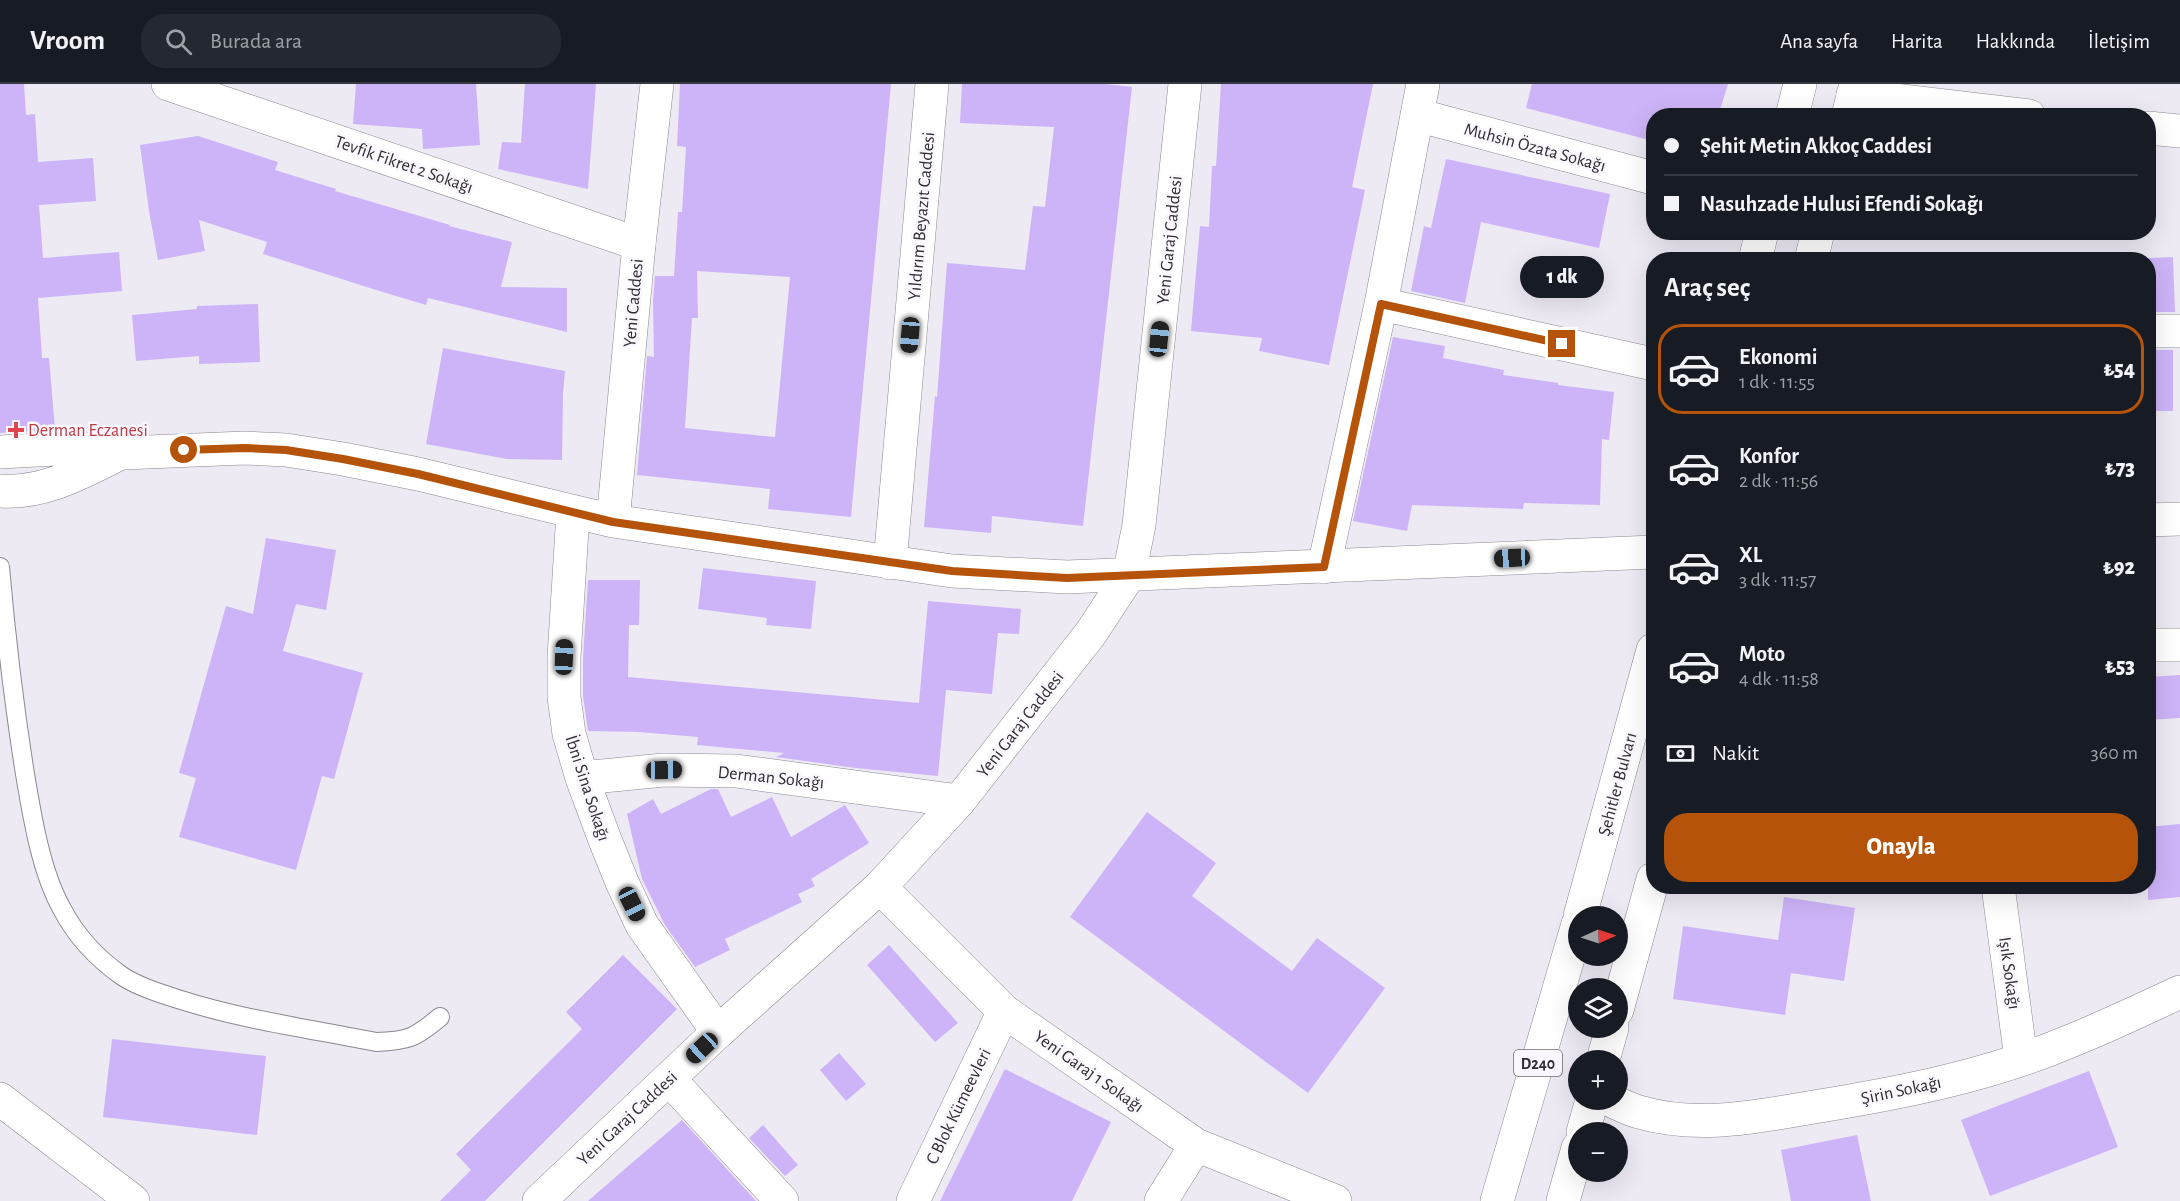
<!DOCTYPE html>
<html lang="tr">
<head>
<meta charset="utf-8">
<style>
	body { margin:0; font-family:"Alegreya Sans",sans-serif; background:#242831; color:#f1f3f6; height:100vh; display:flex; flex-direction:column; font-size:22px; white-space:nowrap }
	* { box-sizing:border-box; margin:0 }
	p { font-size:20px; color:#9ea1a6 }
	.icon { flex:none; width:33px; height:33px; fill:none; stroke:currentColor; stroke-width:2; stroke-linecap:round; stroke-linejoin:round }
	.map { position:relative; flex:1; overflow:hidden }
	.sheet { position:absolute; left:1646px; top:168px; width:510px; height:642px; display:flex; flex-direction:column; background:#171b24; border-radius:24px; box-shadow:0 6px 24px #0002 }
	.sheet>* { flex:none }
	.top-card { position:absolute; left:1646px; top:24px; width:510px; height:132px; border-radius:24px; box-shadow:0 6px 24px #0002; display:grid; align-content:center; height:132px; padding:0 18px; background:#171b24 }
	.needle { width:39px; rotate:87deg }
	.fabs { position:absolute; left:1568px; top:822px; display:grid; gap:12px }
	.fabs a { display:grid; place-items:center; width:60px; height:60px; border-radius:50%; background:#171b24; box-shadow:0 6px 24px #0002; font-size:30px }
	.end { position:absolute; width:27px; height:27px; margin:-14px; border:8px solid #b45309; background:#fff; box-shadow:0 0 0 3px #fff }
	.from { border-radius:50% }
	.bubble { position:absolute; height:42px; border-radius:21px; background:#171b24; box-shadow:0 6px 24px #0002; font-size:20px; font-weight:800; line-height:42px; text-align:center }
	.car { position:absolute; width:18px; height:36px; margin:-18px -9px; border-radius:8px; box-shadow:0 0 4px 2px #0007; background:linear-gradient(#222 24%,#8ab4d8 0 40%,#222 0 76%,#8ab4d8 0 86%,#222 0) }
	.top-card b { display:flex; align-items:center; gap:21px; height:57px; font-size:22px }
	.top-card b+b { border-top:2px solid #363941 }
	.top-card i { width:15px; height:15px; background:#f1f3f6 }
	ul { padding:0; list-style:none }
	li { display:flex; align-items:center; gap:18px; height:90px; margin:0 12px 9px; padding:0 6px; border:3px solid transparent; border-radius:24px }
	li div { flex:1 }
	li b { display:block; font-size:22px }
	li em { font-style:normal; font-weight:800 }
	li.selected { border-color:#b45309 }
	li>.icon { width:54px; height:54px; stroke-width:1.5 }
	h2 { padding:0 18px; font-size:27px; line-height:72px }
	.pay { display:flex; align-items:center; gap:15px; height:66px; padding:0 18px; font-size:22px }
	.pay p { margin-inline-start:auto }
	.primary-button { display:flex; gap:12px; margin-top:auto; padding:12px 18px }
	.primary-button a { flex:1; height:69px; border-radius:24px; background:#b45309; color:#fff; font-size:24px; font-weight:800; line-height:69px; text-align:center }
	header { display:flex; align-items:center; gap:36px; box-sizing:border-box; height:84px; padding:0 30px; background:#171b24; border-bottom:2px solid #363941 }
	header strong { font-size:28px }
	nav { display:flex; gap:33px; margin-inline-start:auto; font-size:21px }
	.search { width:420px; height:54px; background:#242831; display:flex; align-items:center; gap:15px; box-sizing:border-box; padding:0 21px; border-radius:24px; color:#9ea1a6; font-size:22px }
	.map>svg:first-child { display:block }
	.building { fill:#cdb4f8; fill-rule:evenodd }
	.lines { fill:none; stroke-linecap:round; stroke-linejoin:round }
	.lane-casing { stroke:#8b8891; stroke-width:20 }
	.street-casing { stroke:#8b8891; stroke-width:34 }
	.secondary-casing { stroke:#8b8891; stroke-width:34 }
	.primary-casing { stroke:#8b8891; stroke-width:34 }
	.lane { stroke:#fff; stroke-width:18 }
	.street { stroke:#fff; stroke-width:33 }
	.secondary { stroke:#fff; stroke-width:33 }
	.primary { stroke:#fff; stroke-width:33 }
	.route { stroke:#b45309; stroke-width:8 }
	.health-dot { fill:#e0444e; stroke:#faf8fe; stroke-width:2 }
	.labels { text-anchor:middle; stroke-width:5; stroke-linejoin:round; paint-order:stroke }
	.shield { fill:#faf8fe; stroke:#6d6b6f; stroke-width:1.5 }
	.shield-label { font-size:16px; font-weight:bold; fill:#302e32 }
	.street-label { font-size:18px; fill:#302e32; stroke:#faf8fe }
	.health-label { font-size:18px; fill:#be3a42; stroke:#faf8fe; text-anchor:start }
</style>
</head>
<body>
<header>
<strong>Vroom</strong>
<div class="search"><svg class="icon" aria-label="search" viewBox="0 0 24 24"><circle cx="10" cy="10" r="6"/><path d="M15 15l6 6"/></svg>Burada ara</div>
<nav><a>Ana sayfa</a><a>Harita</a><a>Hakkında</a><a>İletişim</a></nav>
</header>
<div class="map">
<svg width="2180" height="1117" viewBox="0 0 2180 1117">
	<rect width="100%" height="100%" fill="#edeaf4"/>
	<!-- building -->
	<path class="building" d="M 0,0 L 24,0 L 26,31 L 35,30 L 38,78 L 93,74 L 96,117 L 39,121 L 43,174 L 119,168 L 122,207 L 38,214 L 42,274 L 49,274 L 55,346 L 0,349 Z
		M 356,0 L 476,0 L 480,61 L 423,65 L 422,45 L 353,40 Z
		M 525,0 L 596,0 L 588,105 L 498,85 L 502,58 L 521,59 Z
		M 680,0 L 891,0 L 851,433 L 768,425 L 770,405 L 637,391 L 647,272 L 654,273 L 653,216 L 655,192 L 674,192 L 678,128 L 682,128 L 686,63 L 677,62 ZM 697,187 L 790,193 L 775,353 L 685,344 L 692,234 L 698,234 Z
		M 962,0 L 1106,0 L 1132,3 L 1083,442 L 992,432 L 991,449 L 924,443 L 935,312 L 937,313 L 947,179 L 1025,186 L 1033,122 L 1045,123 L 1054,43 L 960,39 Z
		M 1221,0 L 1373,0 L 1352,103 L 1365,106 L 1329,281 L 1259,267 L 1262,254 L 1191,247 L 1200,142 L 1209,143 L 1212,82 L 1216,82 Z
		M 1532,0 L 1728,0 L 1718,32 L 1653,32 L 1653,57 L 1526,24 Z
		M 198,52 L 278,78 L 275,86 L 336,105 L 335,107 L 450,141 L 449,142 L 512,158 L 501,203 L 567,204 L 567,248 L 428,214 L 426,221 L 373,205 L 263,170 L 267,158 L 199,136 L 205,167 L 158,176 L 149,127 L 140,61 Z
		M 1446,75 L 1610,110 L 1599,164 L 1481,138 L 1465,219 L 1411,207 L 1424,142 L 1431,144 Z
		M 2173,173 L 2175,228 L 2148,228 L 2148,174 Z
		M 258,220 L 260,278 L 199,280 L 199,272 L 136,277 L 132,231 L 197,225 L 197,222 Z
		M 1393,253 L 1445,262 L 1443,274 L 1504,286 L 1503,291 L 1558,299 L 1558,301 L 1614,308 L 1609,356 L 1602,355 L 1600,421 L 1524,419 L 1523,425 L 1412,421 L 1407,447 L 1353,437 Z
		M 443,264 L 565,287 L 563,310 L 562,376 L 507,375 L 426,360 Z
		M 2148,266 L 2173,266 L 2173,327 L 2148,327 Z
		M 266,454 L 336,466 L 326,526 L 296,520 L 283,567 L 363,589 L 334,695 L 322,692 L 296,786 L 179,753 L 196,694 L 179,689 L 226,522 L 253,530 Z
		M 703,484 L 816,497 L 811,545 L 766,541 L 767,534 L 698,525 Z
		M 588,496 L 640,496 L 639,541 L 629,541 L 628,593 L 919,619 L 928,517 L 1021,525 L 1019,550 L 998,549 L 992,610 L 946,606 L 938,692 L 856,684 L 776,673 L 784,669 L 697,661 L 698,653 L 638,648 L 588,647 L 583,612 L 583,574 Z
		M 2180,591 L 2180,634 L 2148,636 L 2148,593 Z
		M 711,705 L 718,705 L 731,733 L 772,713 L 791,753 L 845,721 L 869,759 L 811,795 L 815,802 L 798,810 L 802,818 L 725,855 L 730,866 L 695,883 L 665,841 L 642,795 L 627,730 L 653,715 L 661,730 Z
		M 1147,728 L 1216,779 L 1192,812 L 1292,887 L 1317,854 L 1385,904 L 1308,1009 L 1070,833 Z
		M 2180,740 L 2180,813 L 2148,816 L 2148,743 Z
		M 1784,813 L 1855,824 L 1844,897 L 1791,889 L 1785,931 L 1673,915 L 1683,842 L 1778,856 Z
		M 889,861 L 958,939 L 935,958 L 867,881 Z
		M 623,871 L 677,925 L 485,1117 L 440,1117 L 471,1086 L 456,1070 L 582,945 L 566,928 Z
		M 112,955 L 266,972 L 257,1051 L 103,1033 Z
		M 839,969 L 866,1000 L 846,1017 L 820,986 Z
		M 1005,985 L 1111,1038 L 1072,1117 L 940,1117 Z
		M 2089,987 L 2118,1063 L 1990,1112 L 1961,1036 Z
		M 682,1036 L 756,1117 L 588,1117 L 626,1084 Z
		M 763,1041 L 798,1081 L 785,1092 L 749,1054 Z
		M 1857,1051 L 1871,1117 L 1791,1117 L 1781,1066 Z"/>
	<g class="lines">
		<defs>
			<path id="lane" d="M 0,483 C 6,552 14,621 25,690 C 32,732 41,788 62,825 C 76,852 98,875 122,892 C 139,903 162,910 181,916 C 244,936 311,945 376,958 C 408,957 415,954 440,933"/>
			<path id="street" d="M 168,0 L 639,160
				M 1417,31 L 1653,94
				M 1381,220 L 1653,280
				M 2148,247 L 2180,247
				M 573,429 L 564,573 L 564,613 L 569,650 L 582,694 L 605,756 L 622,798 L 642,841 L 718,948
				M 1324,483 L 1381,220 L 1423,0
				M 2148,561 L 2180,561
				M 582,694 L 664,686 L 736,687 L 959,717
				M 1998,802 L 2021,975
				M 880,803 L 1004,927 L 1196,1061 L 1335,1117
				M 669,995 L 782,1117
				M 1610,1016 C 1619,1020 1629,1025 1639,1028 C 1697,1045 1756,1033 1814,1023 C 1900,1009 1988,992 2068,958 C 2106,943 2143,925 2180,908
				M 913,1117 L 1004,927
				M 1161,1117 L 1196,1061"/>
			<path id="secondary" d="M 1853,11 L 2029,32
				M 2148,44 L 2180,47
				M 0,368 L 74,364 L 123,369 L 245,364 L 286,366 L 343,375 L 418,390 L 613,437 L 952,487 L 1067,493 L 1653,468
				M 0,407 C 45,410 82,388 121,369
				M 2148,436 L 2180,435
				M 613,437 L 639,160 L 657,0
				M 890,479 L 932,0
				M 0,1015 L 133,1117
				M 539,1117 L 718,948 L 880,803 L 959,717 L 1091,549 L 1129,491 L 1139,441 L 1185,0"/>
			<path id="primary" d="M 1792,32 L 1800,0
				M 1848,32 L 1856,0
				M 1755,176 L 1762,148
				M 1811,176 L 1818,148
				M 1580,832 L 1653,566
				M 1617,926 L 1653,795
				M 1603,976 L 1612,944
				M 1583,1048 L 1592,1016
				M 1497,1117 L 1578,840
				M 1563,1117 L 1578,1064"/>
		</defs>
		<!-- lane casing -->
		<use href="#lane" class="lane-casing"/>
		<!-- street casing -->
		<use href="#street" class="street-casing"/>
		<!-- secondary casing -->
		<use href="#secondary" class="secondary-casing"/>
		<!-- primary casing -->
		<use href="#primary" class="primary-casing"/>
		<!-- lane -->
		<use href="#lane" class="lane"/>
		<!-- street -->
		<use href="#street" class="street"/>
		<!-- secondary -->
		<use href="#secondary" class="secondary"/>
		<!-- primary -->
		<use href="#primary" class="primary"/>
	</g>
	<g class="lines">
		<!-- route -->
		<path class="route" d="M 184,366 L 245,364 L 286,366 L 343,375 L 418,390 L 613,438 L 952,487 L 1067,494 L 1324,483 L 1381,220 L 1562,260"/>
	</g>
	<!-- markers -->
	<path class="health-dot" d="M13 337h6v6h6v6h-6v6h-6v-6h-6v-6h6z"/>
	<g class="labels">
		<!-- shield labels -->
		<rect class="shield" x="1514" y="966" width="48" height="26" rx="4.5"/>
		<g class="shield-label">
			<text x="1538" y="985">D240</text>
		</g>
		<!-- street labels -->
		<g class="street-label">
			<text transform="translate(1535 63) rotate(15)" y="6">Muhsin Özata Sokağı</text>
			<text transform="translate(404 80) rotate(19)" y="6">Tevfik Fikret 2 Sokağı</text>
			<text transform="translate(921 132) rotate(-85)" y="6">Yıldırım Beyazıt Caddesi</text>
			<text transform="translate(1169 156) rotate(-84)" y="6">Yeni Garaj Caddesi</text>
			<text transform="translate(633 219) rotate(-85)" y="6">Yeni Caddesi</text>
			<text transform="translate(1020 640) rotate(-52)" y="6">Yeni Garaj Caddesi</text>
			<text transform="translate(771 693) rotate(6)" y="6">Derman Sokağı</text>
			<text transform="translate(1617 700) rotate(-75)" y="6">Şehitler Bulvarı</text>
			<text transform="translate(588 704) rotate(72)" y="6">İbni Sina Sokağı</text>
			<text transform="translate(2010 889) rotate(82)" y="6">Işık Sokağı</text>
			<text transform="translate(1089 987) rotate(35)" y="6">Yeni Garaj 1 Sokağı</text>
			<text transform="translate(1901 1006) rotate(-12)" y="6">Şirin Sokağı</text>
			<text transform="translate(958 1022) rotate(-64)" y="6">C Blok Kümeevleri</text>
			<text transform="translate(627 1034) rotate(-43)" y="6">Yeni Garaj Caddesi</text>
		</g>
		<!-- health labels -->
		<g class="health-label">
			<text x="28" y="352">Derman Eczanesi</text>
		</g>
	</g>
</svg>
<div class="fabs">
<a><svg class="needle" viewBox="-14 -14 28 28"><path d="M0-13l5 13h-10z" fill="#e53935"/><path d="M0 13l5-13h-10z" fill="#9ea1a6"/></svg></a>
<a><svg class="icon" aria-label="layers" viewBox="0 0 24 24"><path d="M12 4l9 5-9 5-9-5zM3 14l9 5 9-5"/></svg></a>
<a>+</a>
<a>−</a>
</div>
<i class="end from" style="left:184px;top:366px"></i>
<i class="end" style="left:1562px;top:260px"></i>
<div class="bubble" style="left:1520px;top:172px;width:84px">1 dk</div>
<i class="car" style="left:910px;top:251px;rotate:185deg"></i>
<i class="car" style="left:1159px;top:255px;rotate:6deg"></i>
<i class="car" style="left:1512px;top:474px;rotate:267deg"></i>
<i class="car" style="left:564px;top:573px;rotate:2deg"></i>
<i class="car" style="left:664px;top:686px;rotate:89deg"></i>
<i class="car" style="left:632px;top:820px;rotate:154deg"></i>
<i class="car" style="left:702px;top:964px;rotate:227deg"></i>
<div class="top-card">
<b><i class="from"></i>Şehit Metin Akkoç Caddesi</b>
<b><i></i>Nasuhzade Hulusi Efendi Sokağı</b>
</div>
<section class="sheet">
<h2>Araç seç</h2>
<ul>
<li class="selected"><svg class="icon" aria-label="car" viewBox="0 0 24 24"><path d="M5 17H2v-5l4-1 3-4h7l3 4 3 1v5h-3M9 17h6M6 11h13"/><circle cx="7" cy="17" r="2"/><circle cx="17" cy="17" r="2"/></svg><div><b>Ekonomi</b><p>1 dk · 11:55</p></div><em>₺54</em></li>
<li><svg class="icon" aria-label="car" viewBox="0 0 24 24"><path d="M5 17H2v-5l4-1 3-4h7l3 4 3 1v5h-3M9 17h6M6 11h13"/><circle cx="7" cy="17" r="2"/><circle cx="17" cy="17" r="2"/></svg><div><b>Konfor</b><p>2 dk · 11:56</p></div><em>₺73</em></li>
<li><svg class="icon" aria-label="car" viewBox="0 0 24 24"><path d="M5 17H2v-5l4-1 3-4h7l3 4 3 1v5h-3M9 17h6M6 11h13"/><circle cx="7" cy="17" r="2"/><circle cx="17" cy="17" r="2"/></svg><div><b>XL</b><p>3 dk · 11:57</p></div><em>₺92</em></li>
<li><svg class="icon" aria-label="car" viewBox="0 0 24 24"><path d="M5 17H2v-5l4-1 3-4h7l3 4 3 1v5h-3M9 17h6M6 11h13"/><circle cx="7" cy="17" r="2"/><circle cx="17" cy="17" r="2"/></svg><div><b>Moto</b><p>4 dk · 11:58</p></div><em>₺53</em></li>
</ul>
<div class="pay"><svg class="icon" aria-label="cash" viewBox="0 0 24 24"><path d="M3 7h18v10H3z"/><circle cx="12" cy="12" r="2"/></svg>Nakit<p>360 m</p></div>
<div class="primary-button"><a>Onayla</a></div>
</section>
</div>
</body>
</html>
